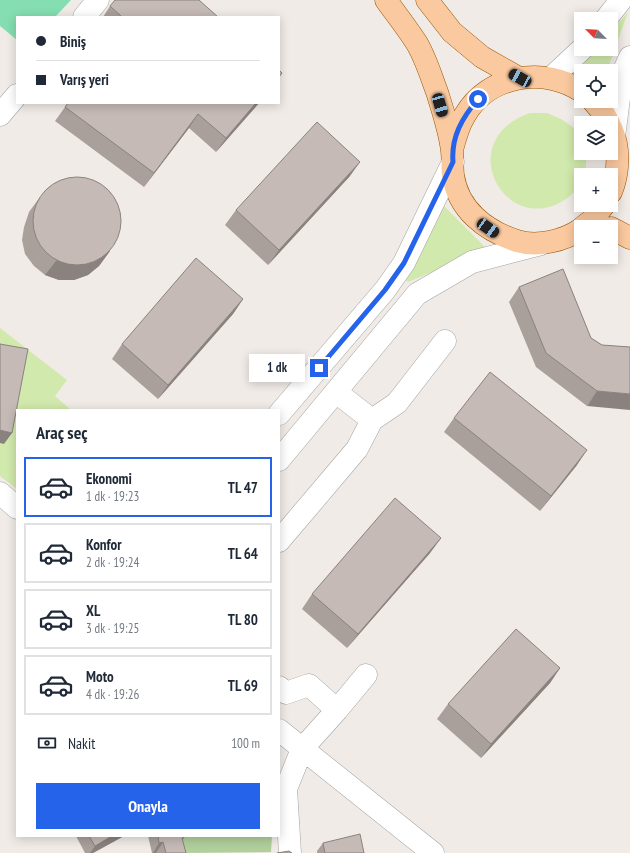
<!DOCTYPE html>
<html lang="tr">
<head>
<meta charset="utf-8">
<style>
	body { margin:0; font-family:"PT Sans Narrow",sans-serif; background:#f6f6f7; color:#1f2937; height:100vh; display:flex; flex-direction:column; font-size:15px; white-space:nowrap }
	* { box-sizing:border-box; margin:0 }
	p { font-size:13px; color:#747a83 }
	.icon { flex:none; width:22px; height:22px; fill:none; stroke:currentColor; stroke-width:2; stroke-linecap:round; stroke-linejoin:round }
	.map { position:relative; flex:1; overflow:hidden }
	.sheet { position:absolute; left:16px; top:409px; width:264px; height:428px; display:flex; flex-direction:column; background:#fff; border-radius:0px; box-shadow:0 2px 10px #0003 }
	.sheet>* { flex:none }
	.top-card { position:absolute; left:16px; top:16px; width:264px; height:88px; border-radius:0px; box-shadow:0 2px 10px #0003; display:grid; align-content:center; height:88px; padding:0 20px; background:#fff }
	.needle { width:26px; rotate:294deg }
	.controls { position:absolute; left:574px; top:12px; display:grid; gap:8px }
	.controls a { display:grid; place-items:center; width:44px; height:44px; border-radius:0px; background:#fff; box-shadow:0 2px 10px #0003; font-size:20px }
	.end { position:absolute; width:18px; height:18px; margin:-9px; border:5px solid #2563eb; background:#fff; box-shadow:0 0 0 2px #fff }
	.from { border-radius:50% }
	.bubble { position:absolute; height:28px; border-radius:0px; background:#fff; box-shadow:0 2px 10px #0003; font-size:13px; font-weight:800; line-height:28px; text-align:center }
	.car { position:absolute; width:12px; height:24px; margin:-12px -6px; border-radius:5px; box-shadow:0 0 3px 1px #0007; background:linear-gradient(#222 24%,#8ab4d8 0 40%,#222 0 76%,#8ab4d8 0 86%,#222 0) }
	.top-card b { display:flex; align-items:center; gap:14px; height:38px; font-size:15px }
	.top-card b+b { border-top:1px solid #e0e1e3 }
	.top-card i { width:10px; height:10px; background:#1f2937 }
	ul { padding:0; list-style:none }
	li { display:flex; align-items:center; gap:12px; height:60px; margin:0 8px 6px; padding:0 12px; border:2px solid #e0e1e3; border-radius:0px }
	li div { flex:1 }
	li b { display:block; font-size:15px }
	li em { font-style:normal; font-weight:800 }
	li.selected { border-color:#2563eb }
	li>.icon { width:36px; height:36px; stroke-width:1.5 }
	h2 { padding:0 20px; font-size:18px; line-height:48px }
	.pay { display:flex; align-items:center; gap:10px; height:44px; padding:0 20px; font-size:15px }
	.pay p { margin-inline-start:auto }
	.action { display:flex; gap:8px; margin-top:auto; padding:8px 20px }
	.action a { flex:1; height:46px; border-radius:0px; background:#2563eb; color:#fff; font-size:16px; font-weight:800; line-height:46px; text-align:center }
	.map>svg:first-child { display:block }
	.grass { fill:#d1e9ac }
	.forest { fill:#b0cf9b }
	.pitch { fill:#84deb1 }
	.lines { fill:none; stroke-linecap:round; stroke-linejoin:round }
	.minor-casing { stroke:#a3a3a3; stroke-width:23 }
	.major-casing { stroke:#995501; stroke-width:23 }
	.minor { stroke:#fff; stroke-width:22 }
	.major { stroke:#fbc99f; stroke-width:22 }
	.wall { fill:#a9a09c }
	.shaded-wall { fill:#8a827f }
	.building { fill:#c5bab5; stroke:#8a827f }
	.route { stroke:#2563eb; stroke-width:5 }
</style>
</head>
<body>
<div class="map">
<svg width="630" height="853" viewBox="0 0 630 853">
	<rect width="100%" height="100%" fill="#f0ebe6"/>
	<!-- grass -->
	<path class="grass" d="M 628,12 L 607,71 L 578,70 L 596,49 L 611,49 L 611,32 Z
		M 530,113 L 547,113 L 561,119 L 574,128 L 581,139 L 581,153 L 585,153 C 587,159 586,169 584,175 L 581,175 C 581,187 573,195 563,201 C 504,236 452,140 530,113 Z
		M 440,202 L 484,246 L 480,252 L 408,282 L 405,279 Z
		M 0,328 L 67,380 L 55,396 L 71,410 L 17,410 L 17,489 L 0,476 Z"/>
	<!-- forest -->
	<path class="forest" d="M 179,836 L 272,836 L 271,852 L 182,853 Z"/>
	<!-- pitch -->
	<path class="pitch" d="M 0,0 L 71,0 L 55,17 L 17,17 L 17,40 L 0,26 Z"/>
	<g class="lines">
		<defs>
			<path id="minor" d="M 84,17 L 98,0
				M 606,19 L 621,0
				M 551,78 L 582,49
				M 0,115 L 17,95
				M 614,137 L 622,75 L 630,57
				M 336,392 L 372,420
				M 279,414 L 385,290 L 404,263 L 453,162
				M 279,460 L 417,294 L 472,262 L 541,244
				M 0,493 L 17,508
				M 279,541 L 357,449 L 372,420 L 397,403 L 445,341
				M 279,687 L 286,693 L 309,685 L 337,710 L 302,749 L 286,789 L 290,853
				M 337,710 L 366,675
				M 279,730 L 433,853"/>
			<path id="major" d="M 386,0 C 396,14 407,28 416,42 C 425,56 431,76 437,92 C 443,111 450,132 452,151 C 453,159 452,167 453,175 C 458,210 486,231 517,241 C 537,247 564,241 581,229
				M 427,0 L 452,32 L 482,57 L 519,78
				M 593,101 L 604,114 L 609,123
				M 611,128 C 620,147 619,173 611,192
				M 452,150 C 455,138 458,126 465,115 C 488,75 544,66 581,91
				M 583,227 L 592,220 L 604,205
				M 611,228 L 630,238"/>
		</defs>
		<!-- minor casing -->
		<use href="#minor" class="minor-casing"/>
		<!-- major casing -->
		<use href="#major" class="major-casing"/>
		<!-- minor -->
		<use href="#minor" class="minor"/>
		<!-- major -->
		<use href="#major" class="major"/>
	</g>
	<!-- wall -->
	<path class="wall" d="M 110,6 L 218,17 L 103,17 Z
		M 68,103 L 259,103 L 216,152 L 189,128 L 144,187 L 55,121 Z
		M 350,176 L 268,265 L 225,225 L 236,210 Z
		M 40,197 L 110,251 L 99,266 L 88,275 L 74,280 L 59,280 L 45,275 L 34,266 L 25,254 L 22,240 L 24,227 L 29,212 Z
		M 519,287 L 591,338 L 602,345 L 630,347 L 587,406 L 536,367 L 509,302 Z
		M 243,299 L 233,314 L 158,399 L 112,359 L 122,344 Z
		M 454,418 L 577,465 L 540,511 L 444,432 Z
		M 441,538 L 430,553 L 347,648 L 302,609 L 312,594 Z
		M 560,668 L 550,683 L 481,758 L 437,719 L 448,704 Z
		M 76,836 L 124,836 L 93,853 L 85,853 Z
		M 148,836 L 183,836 L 184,838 L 182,840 L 186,853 L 152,853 Z
		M 323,843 L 364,853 L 317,853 L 317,851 Z"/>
	<!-- shaded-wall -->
	<path class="shaded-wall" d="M 256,103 L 259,103 L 216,152 L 226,138 Z
		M 198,114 L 189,128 L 144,187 L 154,173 Z
		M 360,162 L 350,176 L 268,265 L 279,250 Z
		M 110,251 L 99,266 L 88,275 L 74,280 L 59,280 L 45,275 L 56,261 Z
		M 243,299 L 233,314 L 158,399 L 168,385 Z
		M 597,391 L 630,394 L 630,410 L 587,406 Z
		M 0,430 L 12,433 L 4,444 L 0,443 Z
		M 587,450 L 577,465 L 540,511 L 551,496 Z
		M 441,538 L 430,553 L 347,648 L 358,634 Z
		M 560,668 L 550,683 L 481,758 L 491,744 Z
		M 112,836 L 124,836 L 93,853 L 90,853 L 95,846 Z
		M 163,842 L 156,853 L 153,853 L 159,843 Z"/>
	<!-- building -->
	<path class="building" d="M 115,0 L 199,0 L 218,17 L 122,17 L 110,6 Z
		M 279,70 L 282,73 L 279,77 Z
		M 68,103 L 256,103 L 226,138 L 198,114 L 154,173 L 65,107 Z
		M 317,122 L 360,162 L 279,250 L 236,210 Z
		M33 221a44 44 0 1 1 88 0a44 44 0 1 1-88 0Z
		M 196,258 L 243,299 L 168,385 L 122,344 Z
		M 563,269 L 591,338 L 602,345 L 630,347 L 630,394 L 597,391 L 546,353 L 519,287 Z
		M 0,344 L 28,349 L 12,433 L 0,430 Z
		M 490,372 L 587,450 L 551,496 L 454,418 Z
		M 395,498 L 441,538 L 358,634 L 312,594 Z
		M 516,629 L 560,668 L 491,744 L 448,704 Z
		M 360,834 L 364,853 L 325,853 L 323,843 Z
		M 89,836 L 112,836 L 95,846 Z
		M 158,836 L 183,836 L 184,838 L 182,838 L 186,853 L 166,853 L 163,842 L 159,843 Z
		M 289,851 L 292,853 L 277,853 Z"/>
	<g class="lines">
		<!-- route -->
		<path class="route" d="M 319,368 L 385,290 L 404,263 L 453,162 C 451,137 462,118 478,99"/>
	</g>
</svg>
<div class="controls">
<a><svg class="needle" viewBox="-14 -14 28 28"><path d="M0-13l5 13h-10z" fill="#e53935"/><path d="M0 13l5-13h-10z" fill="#747a83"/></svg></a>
<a><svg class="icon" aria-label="locate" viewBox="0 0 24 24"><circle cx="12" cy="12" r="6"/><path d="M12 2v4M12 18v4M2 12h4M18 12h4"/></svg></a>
<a><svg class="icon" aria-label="layers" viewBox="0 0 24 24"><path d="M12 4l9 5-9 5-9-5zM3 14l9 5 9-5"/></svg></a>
<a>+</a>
<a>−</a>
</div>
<i class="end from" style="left:478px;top:99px"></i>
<i class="end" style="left:319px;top:368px"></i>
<div class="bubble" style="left:249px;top:354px;width:56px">1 dk</div>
<i class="car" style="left:520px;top:78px;rotate:299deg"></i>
<i class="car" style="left:440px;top:105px;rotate:164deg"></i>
<i class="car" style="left:488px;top:228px;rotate:125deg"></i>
<div class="top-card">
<b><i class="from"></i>Biniş</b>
<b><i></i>Varış yeri</b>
</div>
<section class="sheet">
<h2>Araç seç</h2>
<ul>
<li class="selected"><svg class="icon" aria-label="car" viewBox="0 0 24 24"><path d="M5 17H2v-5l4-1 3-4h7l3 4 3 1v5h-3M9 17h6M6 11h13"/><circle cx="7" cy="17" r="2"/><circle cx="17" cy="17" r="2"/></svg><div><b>Ekonomi</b><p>1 dk · 19:23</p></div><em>TL 47</em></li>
<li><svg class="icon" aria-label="car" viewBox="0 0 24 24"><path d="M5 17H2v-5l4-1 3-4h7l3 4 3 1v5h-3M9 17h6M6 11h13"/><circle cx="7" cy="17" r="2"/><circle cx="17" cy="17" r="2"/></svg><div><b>Konfor</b><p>2 dk · 19:24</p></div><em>TL 64</em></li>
<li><svg class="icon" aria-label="car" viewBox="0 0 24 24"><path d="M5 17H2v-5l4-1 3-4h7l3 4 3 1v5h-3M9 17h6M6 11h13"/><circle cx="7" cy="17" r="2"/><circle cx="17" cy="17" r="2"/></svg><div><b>XL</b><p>3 dk · 19:25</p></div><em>TL 80</em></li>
<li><svg class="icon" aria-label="car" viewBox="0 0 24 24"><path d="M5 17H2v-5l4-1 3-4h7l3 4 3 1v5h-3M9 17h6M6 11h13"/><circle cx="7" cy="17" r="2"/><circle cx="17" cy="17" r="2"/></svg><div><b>Moto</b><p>4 dk · 19:26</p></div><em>TL 69</em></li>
</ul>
<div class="pay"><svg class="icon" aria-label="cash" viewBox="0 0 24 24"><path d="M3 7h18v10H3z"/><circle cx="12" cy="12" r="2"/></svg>Nakit<p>100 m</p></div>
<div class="action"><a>Onayla</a></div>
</section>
</div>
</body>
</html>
